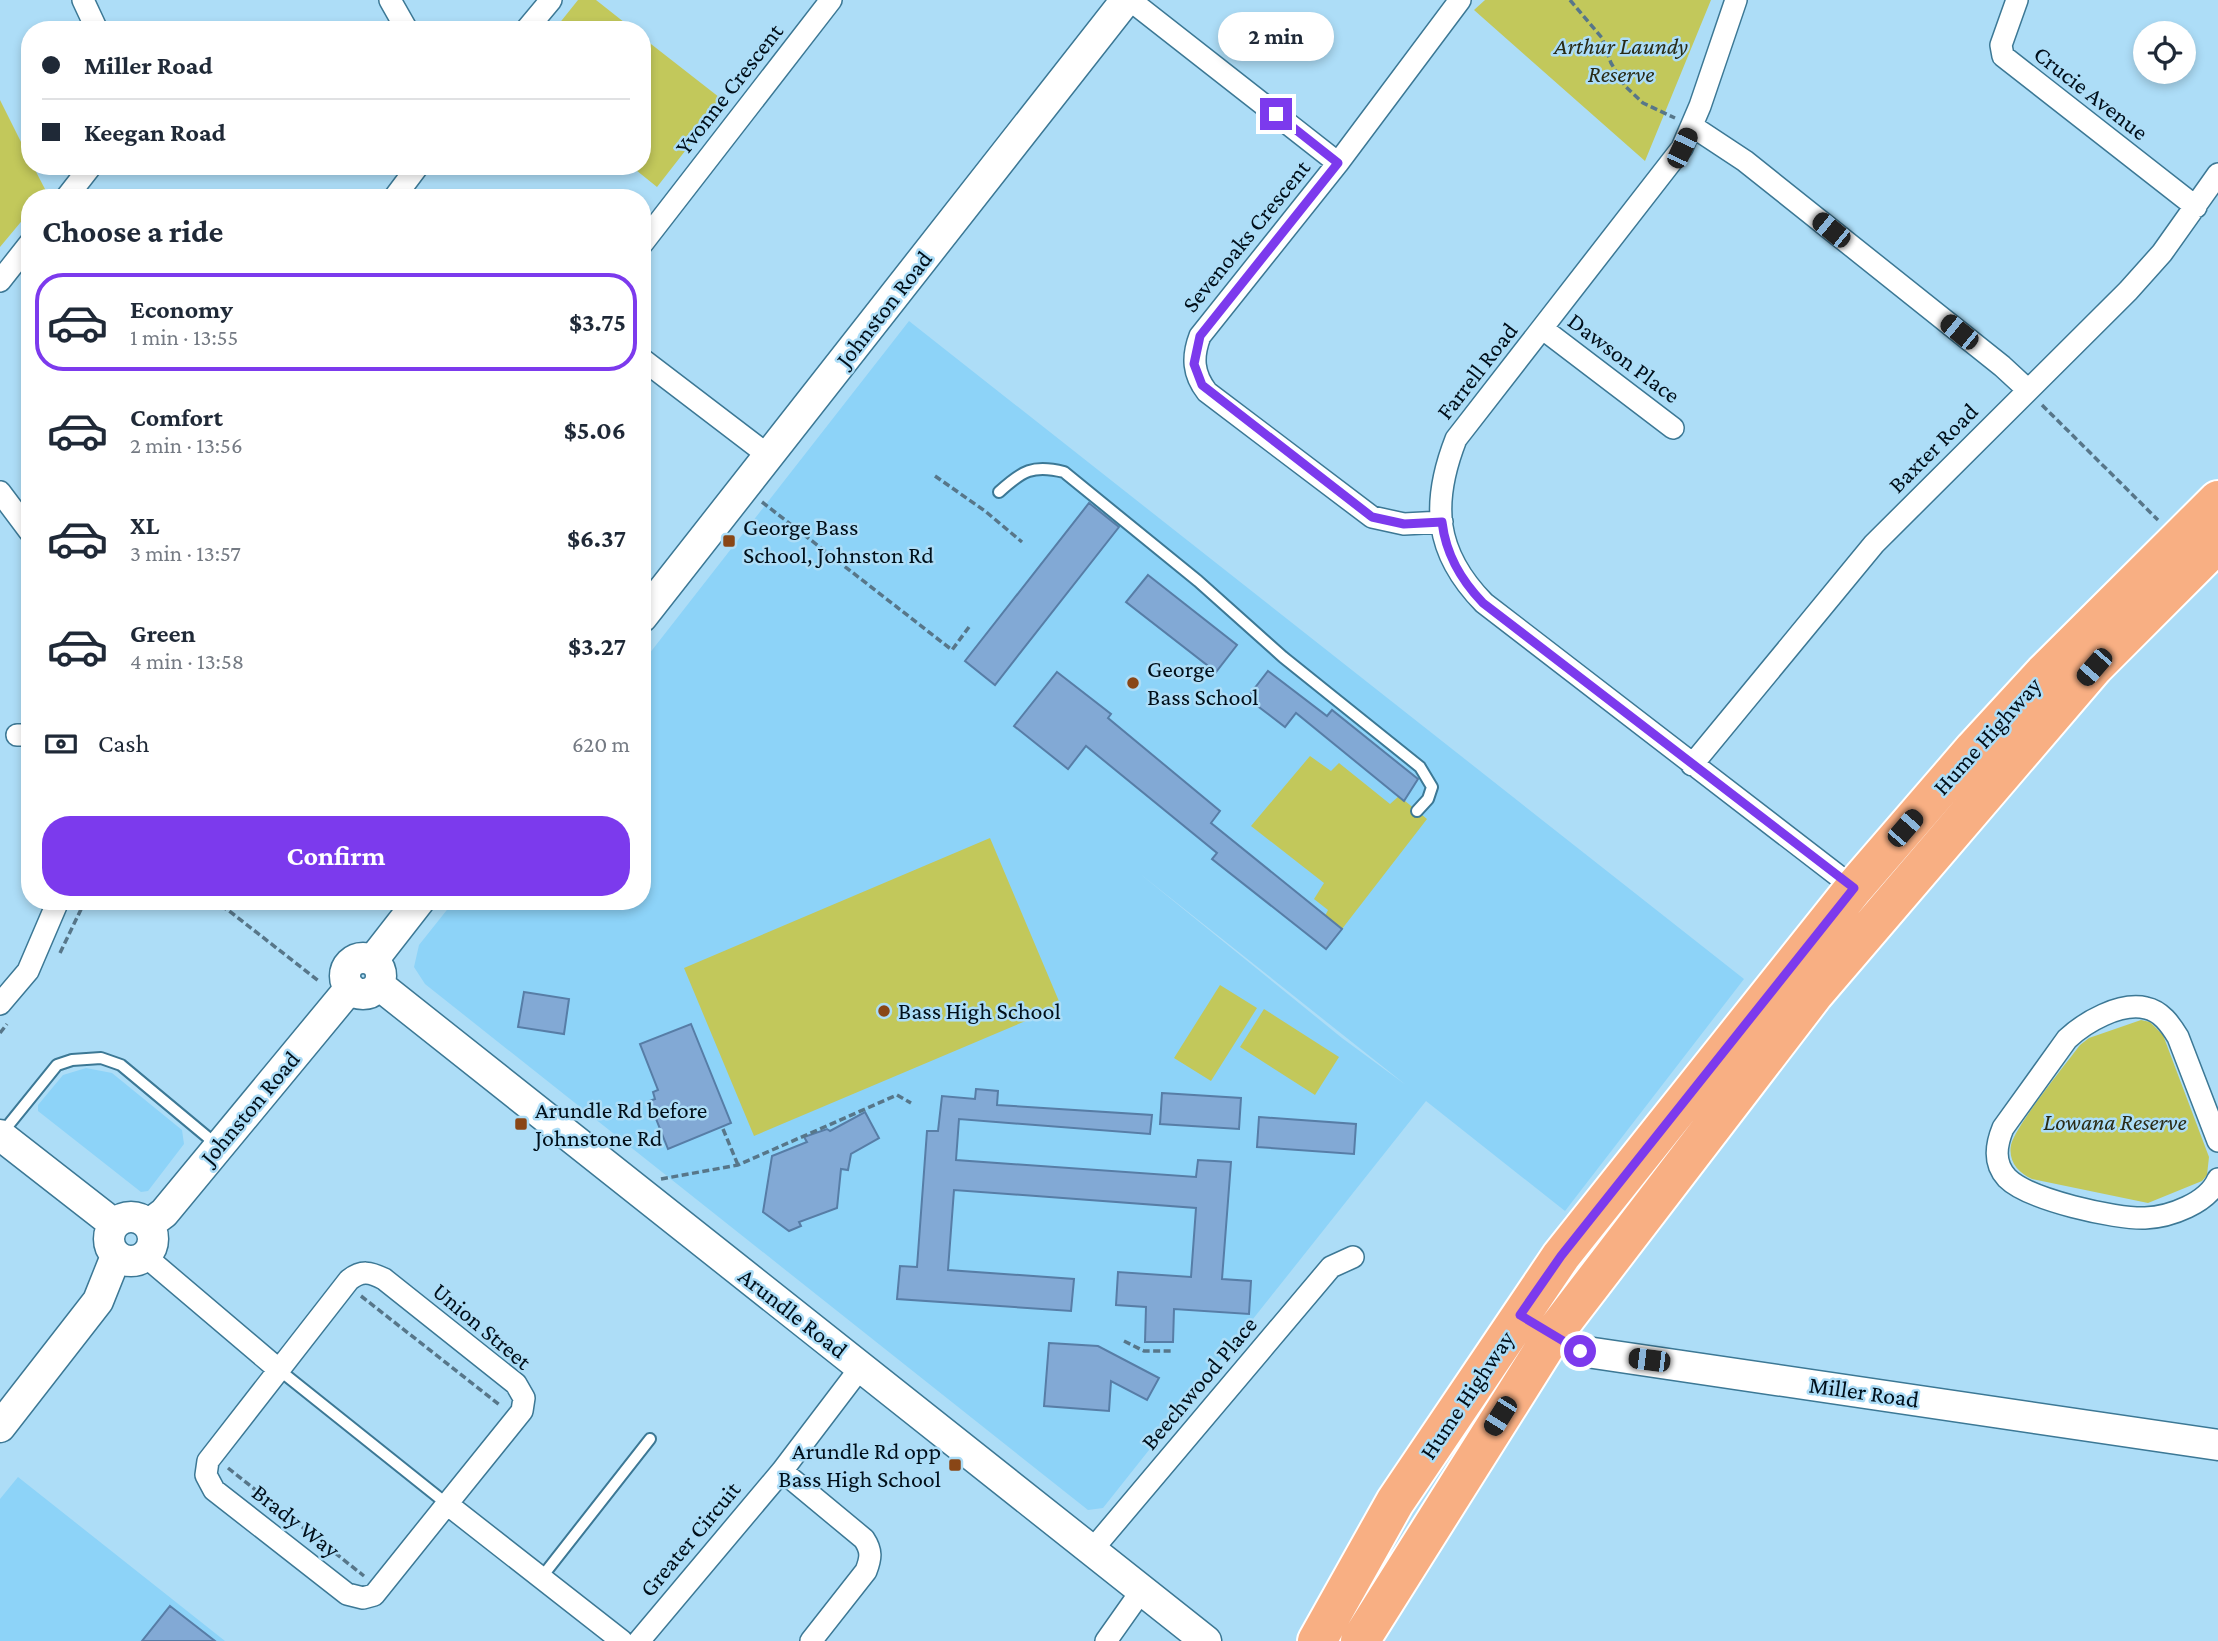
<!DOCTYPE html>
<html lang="en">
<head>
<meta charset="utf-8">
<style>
	body { margin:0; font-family:"Crimson Pro",serif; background:#f6f6f7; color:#1f2937; height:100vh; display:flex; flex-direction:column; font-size:26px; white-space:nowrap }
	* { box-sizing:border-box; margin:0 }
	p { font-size:23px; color:#747a83 }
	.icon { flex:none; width:38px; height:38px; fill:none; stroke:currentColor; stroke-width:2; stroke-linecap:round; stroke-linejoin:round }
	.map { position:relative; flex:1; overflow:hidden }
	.details { position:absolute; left:21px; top:189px; width:630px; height:721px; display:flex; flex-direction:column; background:#fff; border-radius:28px; box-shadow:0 4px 10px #0003 }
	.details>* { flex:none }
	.guide { position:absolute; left:21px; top:21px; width:630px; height:154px; border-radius:28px; box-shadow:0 4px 10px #0003; display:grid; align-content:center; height:154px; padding:0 21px; background:#fff }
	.controls { position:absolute; left:2133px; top:21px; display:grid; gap:14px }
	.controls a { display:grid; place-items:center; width:63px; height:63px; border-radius:50%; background:#fff; box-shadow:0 4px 10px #0003; font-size:35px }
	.end { position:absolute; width:32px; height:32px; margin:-16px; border:9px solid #7c3aed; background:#fff; box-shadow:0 0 0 4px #fff }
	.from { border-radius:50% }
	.bubble { position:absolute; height:49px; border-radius:24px; background:#fff; box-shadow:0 4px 10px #0003; font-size:23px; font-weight:700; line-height:49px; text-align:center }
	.car { position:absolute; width:21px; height:42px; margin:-21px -10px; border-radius:9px; box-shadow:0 0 5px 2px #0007; background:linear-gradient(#222 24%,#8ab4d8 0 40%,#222 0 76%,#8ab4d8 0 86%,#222 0) }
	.guide b { display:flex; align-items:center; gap:24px; height:66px; font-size:26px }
	.guide b+b { border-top:2px solid #e0e1e3 }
	.guide i { width:18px; height:18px; background:#1f2937 }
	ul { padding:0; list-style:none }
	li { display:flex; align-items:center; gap:21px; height:98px; margin:0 14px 10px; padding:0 7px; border:4px solid transparent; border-radius:28px }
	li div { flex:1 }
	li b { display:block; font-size:26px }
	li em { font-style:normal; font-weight:700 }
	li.on { border-color:#7c3aed }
	li>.icon { width:63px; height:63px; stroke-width:1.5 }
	h2 { padding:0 21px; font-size:32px; line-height:84px }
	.pay { display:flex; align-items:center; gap:18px; height:77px; padding:0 21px; font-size:26px }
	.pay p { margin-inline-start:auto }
	.cta { display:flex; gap:14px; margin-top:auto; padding:14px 21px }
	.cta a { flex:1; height:80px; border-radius:28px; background:#7c3aed; color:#fff; font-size:28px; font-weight:700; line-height:80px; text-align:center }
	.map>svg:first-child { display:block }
	.built { fill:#8dd3f8; fill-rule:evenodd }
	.green { fill:#c2c85b }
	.building { fill:#82a9d5; stroke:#577da6; stroke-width:2 }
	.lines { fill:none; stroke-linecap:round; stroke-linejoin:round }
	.lane-casing { stroke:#3c7895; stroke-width:14 }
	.street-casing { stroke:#3c7895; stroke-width:24 }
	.secondary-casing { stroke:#3c7895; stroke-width:33 }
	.highway-casing { stroke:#fff; stroke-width:42 }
	.path { stroke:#577689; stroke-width:3.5; stroke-dasharray:7 3.5; stroke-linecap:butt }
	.lane { stroke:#fff; stroke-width:10 }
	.street { stroke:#fff; stroke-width:21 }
	.secondary { stroke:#fff; stroke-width:30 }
	.highway { stroke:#f8af83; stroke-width:38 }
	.route { stroke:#7c3aed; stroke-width:9 }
	.poi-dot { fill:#894616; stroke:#adddf7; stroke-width:2.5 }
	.labels { text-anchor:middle; stroke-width:5; stroke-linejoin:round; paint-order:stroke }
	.park-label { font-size:24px; font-style:italic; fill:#292b16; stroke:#adddf7 }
	.street-label { font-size:24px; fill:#000f1a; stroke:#adddf7 }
	.poi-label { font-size:24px; fill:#000f1a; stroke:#adddf7; text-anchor:start }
</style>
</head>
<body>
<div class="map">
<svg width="2218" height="1641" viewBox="0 0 2218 1641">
	<rect width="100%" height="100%" fill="#adddf7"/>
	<!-- built -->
	<path class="built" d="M 909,321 L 1744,979 L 1565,1211 L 1426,1101 L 1103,1508 L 1088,1510 L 425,984 L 414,967 L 419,945 L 454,901 L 642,901 L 642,663 ZM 1139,873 L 1406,1085 L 1342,1038 Z
		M 86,1068 L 112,1073 L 182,1130 L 184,1144 L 148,1191 L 141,1192 L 38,1111 L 38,1105 L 63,1075 Z
		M 18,1477 L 225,1641 L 0,1641 L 0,1499 Z"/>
	<!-- green -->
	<path class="green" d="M 578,0 L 596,0 L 634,30 L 554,30 Z
		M 1485,0 L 1711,0 L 1645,161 L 1474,10 Z
		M 642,37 L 724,101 L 657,187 L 631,166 L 642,166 Z
		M 0,100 L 30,160 L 30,166 L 33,166 L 46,191 L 40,198 L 30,198 L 30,211 L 0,247 Z
		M 1310,756 L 1331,771 L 1339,763 L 1390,804 L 1399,796 L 1427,819 L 1342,929 L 1325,916 L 1328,910 L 1314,899 L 1324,883 L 1251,826 Z
		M 990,838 L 1061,1006 L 754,1136 L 684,968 Z
		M 1220,985 L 1257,1008 L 1211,1081 L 1174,1058 Z
		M 1264,1009 L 1339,1057 L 1315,1095 L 1240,1047 Z
		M 2141,1020 L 2150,1022 L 2163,1035 L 2209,1157 L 2207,1175 L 2202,1181 L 2148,1203 L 2032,1179 C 2018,1173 2008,1161 2011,1145 C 2015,1126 2066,1064 2080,1045 L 2089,1038 Z"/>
	<!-- building -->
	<path class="building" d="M 1089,503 L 1119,527 L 995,685 L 965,661 Z
		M 1148,575 L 1237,645 L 1216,672 L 1126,602 Z
		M 1268,671 L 1327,716 L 1332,710 L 1418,779 L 1404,801 L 1296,713 L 1285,727 L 1247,698 Z
		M 1057,672 L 1111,714 L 1108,718 L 1220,811 L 1211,823 L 1342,929 L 1326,949 L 1212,859 L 1217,853 L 1086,746 L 1068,769 L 1014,726 Z
		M 524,992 L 569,999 L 564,1034 L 518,1027 Z
		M 691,1024 L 731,1123 L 668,1149 L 649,1101 L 655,1099 L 653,1092 L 658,1090 L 640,1044 Z
		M 976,1089 L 998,1091 L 997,1105 L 1152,1115 L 1150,1134 L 959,1119 L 956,1160 L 1196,1177 L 1198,1160 L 1231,1162 L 1222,1279 L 1251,1281 L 1249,1314 L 1174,1309 L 1173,1342 L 1145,1342 L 1146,1307 L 1116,1305 L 1118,1272 L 1191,1277 L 1196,1208 L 954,1190 L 948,1270 L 1074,1279 L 1071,1311 L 897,1299 L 900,1266 L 917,1267 L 927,1131 L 938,1131 L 942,1096 L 975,1099 Z
		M 1162,1093 L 1241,1098 L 1239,1129 L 1160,1124 Z
		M 865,1112 L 879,1138 L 851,1154 L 848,1170 L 841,1169 L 837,1208 L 799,1222 L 801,1226 L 789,1231 L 763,1212 L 772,1156 L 807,1142 L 804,1137 L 827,1129 L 830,1131 Z
		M 1259,1117 L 1356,1124 L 1354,1154 L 1257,1147 Z
		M 1049,1343 L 1098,1346 L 1159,1378 L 1147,1400 L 1111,1381 L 1109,1411 L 1044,1406 Z
		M 170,1606 L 215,1641 L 142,1641 Z"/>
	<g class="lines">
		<defs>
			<path id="lane" d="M 999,492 C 1022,471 1033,464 1064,472 L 1198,581 L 1283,657 L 1420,767 L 1432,787 L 1428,799 L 1417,811
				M 2,1133 L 57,1065 L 72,1060 L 101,1058 L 121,1065 L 217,1145
				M 278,1369 L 447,1504
				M 541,1578 L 650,1439"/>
			<path id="street" d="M 83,0 L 97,30
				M 390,0 L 407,30
				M 1130,0 L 1338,163
				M 1736,0 L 1700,106 L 1682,148 L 1456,439 C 1431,503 1434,552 1484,603 L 1854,888
				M 2017,0 L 2001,45 L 2003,56 L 2196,207
				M 526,30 L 551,0
				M 1692,126 L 1745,161 L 2002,366 L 2028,390
				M 66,198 L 91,166
				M 394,198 L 418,166
				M 642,244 L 831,0
				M 0,281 L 30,243
				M 1543,329 L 1673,428
				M 642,359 L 769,456
				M 0,492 L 30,532
				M 1442,522 L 1404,524 L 1372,517 L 1207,392 C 1193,374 1192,357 1200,336 L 1338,163 L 1460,0
				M 17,735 L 30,735
				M 1692,765 L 1874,544 L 2128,291 L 2162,253 L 2218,174
				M 0,1004 L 28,971 L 58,901
				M 2218,1141 L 2178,1037 C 2170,1024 2161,1011 2146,1008 C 2120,1002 2085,1022 2067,1039 L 2003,1128 C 1996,1145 1993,1163 2007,1178 C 2029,1200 2115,1219 2145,1218 C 2170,1217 2208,1203 2218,1179
				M 145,1256 L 278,1369
				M 782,1471 L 864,1539 C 872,1551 871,1558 866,1571 L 811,1641
				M 447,1504 L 374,1595 L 363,1598 L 347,1594 L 214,1490 L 206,1475 L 208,1461 L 349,1280 C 362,1270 370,1272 384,1279 L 516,1384 L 524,1398 L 522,1411 L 447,1504 L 622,1641
				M 1092,1550 L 1331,1267 L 1353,1257
				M 639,1641 L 782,1471 L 861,1367
				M 1106,1641 L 1142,1590"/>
			<path id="secondary" d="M 642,617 L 1126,0
				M345 976a18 18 0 1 1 36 0a18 18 0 1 1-36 0Z
				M 373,960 L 419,901
				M 379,985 L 1206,1641
				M 0,1135 L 114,1224
				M109 1239a22 22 0 1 1 44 0a22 22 0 1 1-44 0Z
				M 148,1225 L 164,1213 L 350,988
				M 1535,1325 L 1580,1351 L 2218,1445
				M 0,1427 L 98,1301 L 116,1256"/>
			<path id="highway" d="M 1317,1641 L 1395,1502 L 1561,1256 L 1854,888 L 1974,749 L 2044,673 L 2218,500
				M 1360,1641 L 1552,1336 L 1814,994 L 2094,667 L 2218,543"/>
		</defs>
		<!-- lane casing -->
		<use href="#lane" class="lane-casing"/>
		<!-- street casing -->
		<use href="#street" class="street-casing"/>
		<!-- secondary casing -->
		<use href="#secondary" class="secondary-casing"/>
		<!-- highway casing -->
		<use href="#highway" class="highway-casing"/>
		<!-- path -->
		<path class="path" d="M 1570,0 L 1602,38 L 1611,63 L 1625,86 L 1643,103 L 1675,118
			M 2042,405 L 2158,520
			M 935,476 L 985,511 L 1022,542
			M 762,502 L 952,650 L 969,627
			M 211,901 L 228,910 L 320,982
			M 60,953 L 85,901
			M 0,1033 L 7,1024
			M 723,1129 L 738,1165
			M 661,1179 L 738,1165 L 897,1095 L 911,1103
			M 361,1296 L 501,1406
			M 1124,1341 L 1144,1351 L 1172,1351
			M 228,1468 L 364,1576"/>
		<!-- lane -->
		<use href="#lane" class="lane"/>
		<!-- street -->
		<use href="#street" class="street"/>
		<!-- secondary -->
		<use href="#secondary" class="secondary"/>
		<!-- highway -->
		<use href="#highway" class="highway"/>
	</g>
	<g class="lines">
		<!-- route -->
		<path class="route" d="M 1276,114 L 1338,163 L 1200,336 L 1194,364 L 1202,385 L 1372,517 L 1404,524 L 1442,522 C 1446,555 1461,580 1483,603 L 1854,888 L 1561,1256 L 1520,1315 L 1580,1351"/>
	</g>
	<!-- markers -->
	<g class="poi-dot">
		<rect x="722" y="534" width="14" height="14" rx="3.5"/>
		<circle cx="1133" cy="683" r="7"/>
		<circle cx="884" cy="1011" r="7"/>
		<rect x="514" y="1117" width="14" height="14" rx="3.5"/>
		<rect x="948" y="1458" width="14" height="14" rx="3.5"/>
	</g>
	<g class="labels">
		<!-- park labels -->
		<g class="park-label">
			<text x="1621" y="54">Arthur Laundy<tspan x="1621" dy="28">Reserve</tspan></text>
			<text x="2115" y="1130">Lowana Reserve</text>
		</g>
		<!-- street labels -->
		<g class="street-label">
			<text transform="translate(729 89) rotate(-52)" y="8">Yvonne Crescent</text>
			<text transform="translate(2091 93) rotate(38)" y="8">Crucie Avenue</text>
			<text transform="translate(1246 236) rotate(-51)" y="8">Sevenoaks Crescent</text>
			<text transform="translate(884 309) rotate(-52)" y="8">Johnston Road</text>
			<text transform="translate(1624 358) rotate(37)" y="8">Dawson Place</text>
			<text transform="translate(1477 371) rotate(-52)" y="8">Farrell Road</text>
			<text transform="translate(1933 448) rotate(-45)" y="8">Baxter Road</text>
			<text transform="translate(1987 736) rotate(-48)" y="8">Hume Highway</text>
			<text transform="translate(250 1108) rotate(-50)" y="8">Johnston Road</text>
			<text transform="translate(793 1313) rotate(38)" y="8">Arundle Road</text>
			<text transform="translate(482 1326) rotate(40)" y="8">Union Street</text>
			<text transform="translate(1199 1383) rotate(-50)" y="8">Beechwood Place</text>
			<text transform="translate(1864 1392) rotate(8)" y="8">Miller Road</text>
			<text transform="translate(1467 1395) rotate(-56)" y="8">Hume Highway</text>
			<text transform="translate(296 1521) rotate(38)" y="8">Brady Way</text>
			<text transform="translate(690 1539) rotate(-50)" y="8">Greater Circuit</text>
		</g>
		<!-- poi labels -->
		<g class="poi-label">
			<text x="743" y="535">George Bass<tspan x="743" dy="28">School, Johnston Rd</tspan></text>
			<text x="1147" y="677">George<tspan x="1147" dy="28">Bass School</tspan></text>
			<text x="898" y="1019">Bass High School</text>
			<text x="535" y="1118">Arundle Rd before<tspan x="535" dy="28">Johnstone Rd</tspan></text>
			<text x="941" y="1459" text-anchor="end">Arundle Rd opp<tspan x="941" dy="28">Bass High School</tspan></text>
		</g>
	</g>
</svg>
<div class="controls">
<a><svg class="icon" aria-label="locate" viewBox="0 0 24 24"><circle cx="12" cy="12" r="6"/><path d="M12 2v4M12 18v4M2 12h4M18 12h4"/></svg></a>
</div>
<i class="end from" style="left:1580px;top:1351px"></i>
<i class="end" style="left:1276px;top:114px"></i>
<div class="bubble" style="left:1218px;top:12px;width:116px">2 min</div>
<i class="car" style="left:1682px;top:148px;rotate:25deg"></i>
<i class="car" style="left:1831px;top:230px;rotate:309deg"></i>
<i class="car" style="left:1959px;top:332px;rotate:309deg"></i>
<i class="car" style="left:2094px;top:667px;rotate:221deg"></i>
<i class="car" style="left:1905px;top:828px;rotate:41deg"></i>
<i class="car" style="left:1649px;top:1360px;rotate:277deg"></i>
<i class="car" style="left:1500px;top:1416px;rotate:212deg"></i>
<div class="guide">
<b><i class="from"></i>Miller Road</b>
<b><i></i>Keegan Road</b>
</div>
<section class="details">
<h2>Choose a ride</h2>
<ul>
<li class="on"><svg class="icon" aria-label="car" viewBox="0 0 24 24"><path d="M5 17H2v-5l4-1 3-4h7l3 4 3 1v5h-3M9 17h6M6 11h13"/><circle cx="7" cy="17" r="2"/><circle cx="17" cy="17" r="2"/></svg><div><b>Economy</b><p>1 min · 13:55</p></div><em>$3.75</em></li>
<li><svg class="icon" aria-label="car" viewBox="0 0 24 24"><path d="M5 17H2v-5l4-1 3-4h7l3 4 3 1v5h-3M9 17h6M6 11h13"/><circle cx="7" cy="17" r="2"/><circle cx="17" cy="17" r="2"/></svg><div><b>Comfort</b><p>2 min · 13:56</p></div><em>$5.06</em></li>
<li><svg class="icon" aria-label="car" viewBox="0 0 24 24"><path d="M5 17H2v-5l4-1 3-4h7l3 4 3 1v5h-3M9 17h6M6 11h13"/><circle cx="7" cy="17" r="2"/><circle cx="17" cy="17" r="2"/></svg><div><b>XL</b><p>3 min · 13:57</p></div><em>$6.37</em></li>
<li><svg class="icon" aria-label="car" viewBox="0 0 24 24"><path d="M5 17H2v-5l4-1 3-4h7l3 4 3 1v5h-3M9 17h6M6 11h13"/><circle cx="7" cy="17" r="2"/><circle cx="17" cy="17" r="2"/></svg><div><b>Green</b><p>4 min · 13:58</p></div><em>$3.27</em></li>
</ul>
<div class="pay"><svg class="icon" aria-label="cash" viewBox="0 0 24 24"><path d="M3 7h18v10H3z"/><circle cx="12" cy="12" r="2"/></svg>Cash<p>620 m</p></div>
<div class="cta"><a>Confirm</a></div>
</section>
</div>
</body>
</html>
